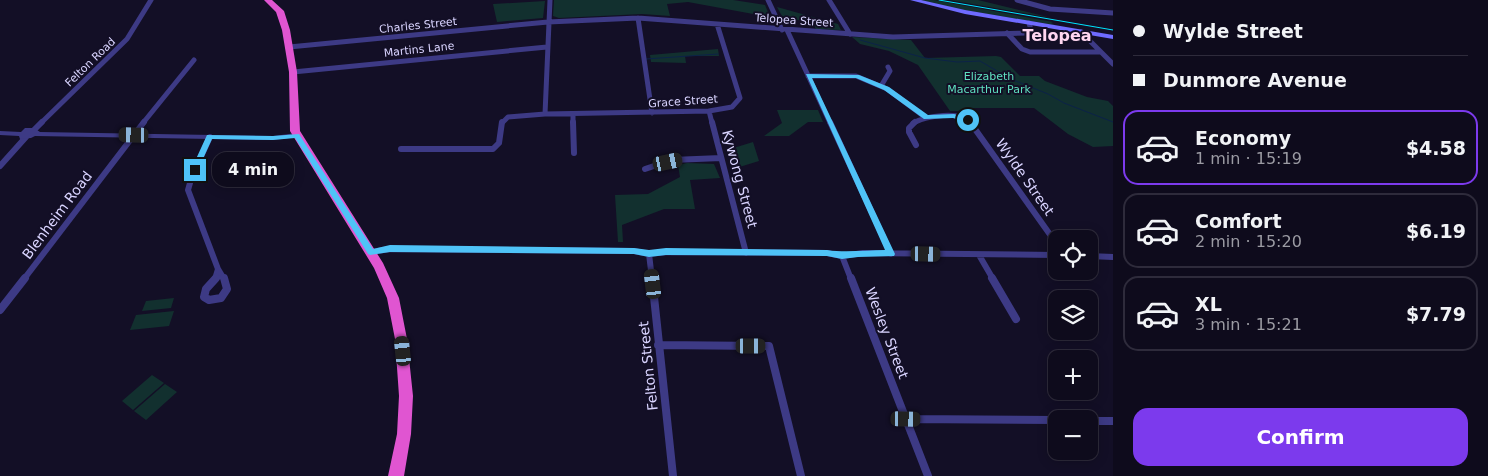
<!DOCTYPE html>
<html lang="en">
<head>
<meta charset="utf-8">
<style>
	body { margin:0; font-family:"DejaVu Sans",sans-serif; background:#171425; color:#f1f3f6; height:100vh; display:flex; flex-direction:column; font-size:19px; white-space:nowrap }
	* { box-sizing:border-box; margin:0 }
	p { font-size:16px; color:#9b9ba3 }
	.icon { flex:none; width:28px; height:28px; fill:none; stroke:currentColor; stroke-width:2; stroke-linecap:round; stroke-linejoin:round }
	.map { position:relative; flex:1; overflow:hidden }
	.details { display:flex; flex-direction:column; background:#0e0b1c; width:375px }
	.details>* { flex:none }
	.banner { display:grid; align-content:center; height:110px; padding:0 20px; background:#0e0b1c }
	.controls { position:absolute; left:1048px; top:230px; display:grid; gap:10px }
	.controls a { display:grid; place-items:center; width:50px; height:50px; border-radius:10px; background:#0e0b1c; box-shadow:0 2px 12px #0003,0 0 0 1px #2e2b3b; font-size:25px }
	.end { position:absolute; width:22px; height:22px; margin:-11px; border:6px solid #4fc3f7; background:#111; box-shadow:0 0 0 2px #111 }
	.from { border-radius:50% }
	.bubble { position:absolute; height:35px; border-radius:15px; background:#0e0b1c; box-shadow:0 2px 12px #0003,0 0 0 1px #2e2b3b; font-size:16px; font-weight:700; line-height:35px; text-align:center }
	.car { position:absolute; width:15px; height:30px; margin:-15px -8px; border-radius:6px; box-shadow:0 0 4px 1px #0007; background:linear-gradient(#222 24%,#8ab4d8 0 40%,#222 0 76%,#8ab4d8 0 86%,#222 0) }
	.banner b { display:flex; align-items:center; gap:18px; height:48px; font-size:19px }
	.banner b+b { border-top:1px solid #2e2b3b }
	.banner i { width:12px; height:12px; background:#f1f3f6 }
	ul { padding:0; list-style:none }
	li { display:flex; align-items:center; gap:15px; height:75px; margin:0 10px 8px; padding:0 10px; border:2px solid #2e2b3b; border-radius:15px }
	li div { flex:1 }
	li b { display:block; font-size:19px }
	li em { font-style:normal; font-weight:700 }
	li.active { border-color:#7c3aed }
	li>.icon { width:45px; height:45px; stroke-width:1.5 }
	.primary-button { display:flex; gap:10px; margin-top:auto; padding:10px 20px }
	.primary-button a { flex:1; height:58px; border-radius:15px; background:#7c3aed; color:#fff; font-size:20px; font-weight:700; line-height:58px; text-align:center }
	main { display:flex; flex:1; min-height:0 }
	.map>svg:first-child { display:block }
	.green { fill:#12302f }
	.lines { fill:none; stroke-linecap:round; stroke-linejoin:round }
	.stream { stroke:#0c2248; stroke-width:1 }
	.minor-far2 { stroke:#3d3a85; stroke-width:5 }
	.minor-far1 { stroke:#3d3a85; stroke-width:6 }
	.minor { stroke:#3d3a85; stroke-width:8 }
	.tertiary { fill:#3d3a85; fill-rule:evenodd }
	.secondary { fill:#6f6bff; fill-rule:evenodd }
	.trunk { fill:#e055d1; fill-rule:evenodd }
	.tram { stroke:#00e5ff; stroke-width:1 }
	.route { fill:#4fc3f7 }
	.labels { text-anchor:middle; stroke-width:4; stroke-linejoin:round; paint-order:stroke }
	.far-street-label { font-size:11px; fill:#d9d4ff; stroke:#130f26 }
	.far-park-label { font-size:11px; fill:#5fe0c0; stroke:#130f26 }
	.street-label { font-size:14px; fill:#d9d4ff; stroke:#130f26 }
	.far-district-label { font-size:16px; font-weight:bold; fill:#ffd6f0; stroke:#130f26 }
</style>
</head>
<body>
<main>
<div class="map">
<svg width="1113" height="476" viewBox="0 0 1113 476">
	<rect width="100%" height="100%" fill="#130f26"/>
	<!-- green -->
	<path class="green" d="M 554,0 L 733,0 L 765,5 L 770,17 L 688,2 L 667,4 L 670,16 L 642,14 L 559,18 L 553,16 Z
		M 920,0 L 934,0 L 1053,22 L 1051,23 L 1055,25 L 957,9 Z
		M 949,0 L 978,0 L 1052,18 Z
		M 545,1 L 543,18 L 497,22 L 493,4 Z
		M 777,7 L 838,24 L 841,30 L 816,29 L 812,22 L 783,18 Z
		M 852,37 L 911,40 L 925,58 L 996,56 L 1001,57 L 1020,76 L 1039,76 L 1045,81 L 1087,97 L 1108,101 L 1113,106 L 1113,146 L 1093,147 L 1068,134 L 1034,108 L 970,108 L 967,111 L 950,111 L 918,65 L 889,51 L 860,44 Z
		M 718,49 L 719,56 L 685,56 L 686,63 L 651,62 L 650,55 Z
		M 777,110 L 818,110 L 823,122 L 808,122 L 789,136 L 764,136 L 782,123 Z
		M 753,142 L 759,161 L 733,169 L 727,150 Z
		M 687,163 L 714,164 L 720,178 L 690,180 L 695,209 L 664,209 L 622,225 L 623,242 L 618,242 L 615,195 L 648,194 L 680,177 L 678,165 Z
		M 174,298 L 171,308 L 142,311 L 146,301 Z
		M 174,311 L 169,326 L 130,330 L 136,315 Z
		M 152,375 L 164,383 L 133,410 L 122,401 Z
		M 165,384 L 177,392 L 146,420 L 134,411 Z"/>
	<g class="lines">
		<!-- stream -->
		<path class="stream" d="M 860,40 L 925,58 L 957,62 L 980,61 L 1011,79 L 1048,94 L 1064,103 L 1113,122
			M 646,59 L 718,54"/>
		<!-- minor-far2 -->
		<path class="minor-far2" d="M 768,0 L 782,30
			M 829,0 L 850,34
			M 1017,0 L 1050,9 L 1113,13
			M 638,18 L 652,113
			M 787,30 L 830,123
			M 1081,32 L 1113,64
			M 1007,33 L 1022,49 L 1030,52 L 1101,52
			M 289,47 L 548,22 L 638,18 L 893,37 L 1026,33 L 1031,30 L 1029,23
			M 293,72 L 547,47
			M 808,76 L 856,76 L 887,89 L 926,118
			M 881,86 L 890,71 L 888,67
			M 709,111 L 712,123
			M 545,114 L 550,0
			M 573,115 L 573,123
			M 41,123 L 127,39 L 151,0
			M 143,123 L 194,60
			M 502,123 L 508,117 L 545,114 L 709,111 L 732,107 L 740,98 L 717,24
			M 913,123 C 926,116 961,110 970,123"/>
		<!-- minor-far1 -->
		<path class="minor-far1" d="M 573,122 L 574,153
			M 712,122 L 746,253
			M 830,122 L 891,254
			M 915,122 L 909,128 L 909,132 L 916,145
			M 970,122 L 1056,243
			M 34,130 L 42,122
			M 210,137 L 192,176 L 188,190 L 218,269
			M 401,149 L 493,149 L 499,143 L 502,122
			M 0,166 L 26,137
			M 645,169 L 672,160 L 721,158
			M 371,252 L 390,249 L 634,251 L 649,254 L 667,252 L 827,253 L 842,256 L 863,253 L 1056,255
			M 649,254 L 652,279
			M 979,255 L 993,279
			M 842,256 L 851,279
			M 1089,256 L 1113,257
			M 24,279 L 144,122
			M 215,279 L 218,269 L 224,279"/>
		<!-- minor -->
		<path class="minor" d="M 216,278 L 206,289 L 204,297 L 209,300 L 221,298 L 227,289 L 224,278
			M 652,278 L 673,476
			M 851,278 L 928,476
			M 992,278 L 1016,319
			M 0,310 L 25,278
			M 658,345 L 769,346 L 801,476
			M 906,419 L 1056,420
			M 1089,421 L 1113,421"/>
		<!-- tertiary -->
		<path class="tertiary" d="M 25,128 L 34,128 L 40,132 L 273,136 L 297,133 L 301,135 L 297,137 L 273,140 L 35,136 L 31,138 L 20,139 L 19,136 L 0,135 L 0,131 L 21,132 Z"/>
		<!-- secondary -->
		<path class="secondary" d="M 910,0 L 921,0 L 965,10 L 1113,35 L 1113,39 L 965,14 Z"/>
		<!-- trunk -->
		<path class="trunk" d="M 264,0 L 272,0 L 284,11 L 290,30 L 297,72 L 300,131 L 383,263 L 399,298 L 407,339 L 413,396 L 411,434 L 404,476 L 388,476 L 397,434 L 399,396 L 395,339 L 387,298 L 374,268 L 290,131 L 289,72 L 282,30 L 276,12 Z"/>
		<!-- tram -->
		<path class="tram" d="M 939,0 L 1113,30"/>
	</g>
	<!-- route -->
	<path class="route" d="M 806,74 L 859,75 L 889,87 L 928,115 L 954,114 L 972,120 L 968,122 L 953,118 L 924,119 L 884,90 L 856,78 L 812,78 L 895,254 L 894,256 L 858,257 L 842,259 L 827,256 L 666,255 L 649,257 L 634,254 L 390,252 L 370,255 L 368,254 L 295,138 L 273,140 L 212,139 L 197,172 L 191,170 L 207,135 L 273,136 L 299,134 L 373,249 L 390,245 L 634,248 L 649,250 L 666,248 L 827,250 C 846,253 866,250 885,250 Z"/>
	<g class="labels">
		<!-- far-street labels -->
		<g class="far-street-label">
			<text transform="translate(794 20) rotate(4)" y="4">Telopea Street</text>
			<text transform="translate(418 25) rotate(-6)" y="4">Charles Street</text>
			<text transform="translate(419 49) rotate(-6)" y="4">Martins Lane</text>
			<text transform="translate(90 62) rotate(-44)" y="4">Felton Road</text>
			<text transform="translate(683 101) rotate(-4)" y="4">Grace Street</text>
		</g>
		<!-- far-park labels -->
		<g class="far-park-label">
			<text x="989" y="80">Elizabeth<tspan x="989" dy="13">Macarthur Park</tspan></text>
		</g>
		<!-- street labels -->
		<g class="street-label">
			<text transform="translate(1025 177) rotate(55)" y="5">Wylde Street</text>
			<text transform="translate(740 179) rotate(75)" y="5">Kywong Street</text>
			<text transform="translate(57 215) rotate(-53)" y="5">Blenheim Road</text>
			<text transform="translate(887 333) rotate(69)" y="5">Wesley Street</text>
			<text transform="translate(648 366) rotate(-96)" y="5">Felton Street</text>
		</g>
		<!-- far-district labels -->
		<g class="far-district-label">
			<text x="1057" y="41">Telopea</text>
		</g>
	</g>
</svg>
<div class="controls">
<a><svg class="icon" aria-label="locate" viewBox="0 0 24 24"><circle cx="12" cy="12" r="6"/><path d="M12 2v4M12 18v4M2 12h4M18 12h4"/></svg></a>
<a><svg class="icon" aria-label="layers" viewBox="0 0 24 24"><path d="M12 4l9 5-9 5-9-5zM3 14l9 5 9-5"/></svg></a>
<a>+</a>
<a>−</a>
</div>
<i class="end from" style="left:968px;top:120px"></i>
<i class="end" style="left:195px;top:170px"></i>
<div class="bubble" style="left:212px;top:152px;width:82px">4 min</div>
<i class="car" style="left:134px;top:135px;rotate:271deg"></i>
<i class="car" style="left:668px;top:162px;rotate:78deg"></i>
<i class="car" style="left:926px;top:254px;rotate:91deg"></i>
<i class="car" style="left:653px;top:284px;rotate:353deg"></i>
<i class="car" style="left:751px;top:346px;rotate:90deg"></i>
<i class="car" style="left:403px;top:351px;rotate:354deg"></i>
<i class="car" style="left:906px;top:419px;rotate:91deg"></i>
</div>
<section class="details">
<div class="banner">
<b><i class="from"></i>Wylde Street</b>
<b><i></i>Dunmore Avenue</b>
</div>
<ul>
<li class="active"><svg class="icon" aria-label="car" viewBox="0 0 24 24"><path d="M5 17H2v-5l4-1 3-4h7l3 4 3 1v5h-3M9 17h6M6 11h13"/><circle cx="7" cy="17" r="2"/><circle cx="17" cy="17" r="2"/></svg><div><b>Economy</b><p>1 min · 15:19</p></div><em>$4.58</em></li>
<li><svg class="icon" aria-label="car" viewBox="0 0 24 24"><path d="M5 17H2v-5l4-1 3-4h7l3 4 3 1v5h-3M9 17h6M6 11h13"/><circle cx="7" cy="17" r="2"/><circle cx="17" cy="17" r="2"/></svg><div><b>Comfort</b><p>2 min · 15:20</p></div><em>$6.19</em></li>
<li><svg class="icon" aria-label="car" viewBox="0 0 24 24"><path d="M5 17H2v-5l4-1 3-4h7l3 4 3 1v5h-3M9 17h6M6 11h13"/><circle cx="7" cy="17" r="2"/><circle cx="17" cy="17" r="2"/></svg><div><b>XL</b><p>3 min · 15:21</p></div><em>$7.79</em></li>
</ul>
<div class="primary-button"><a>Confirm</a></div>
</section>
</main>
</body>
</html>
